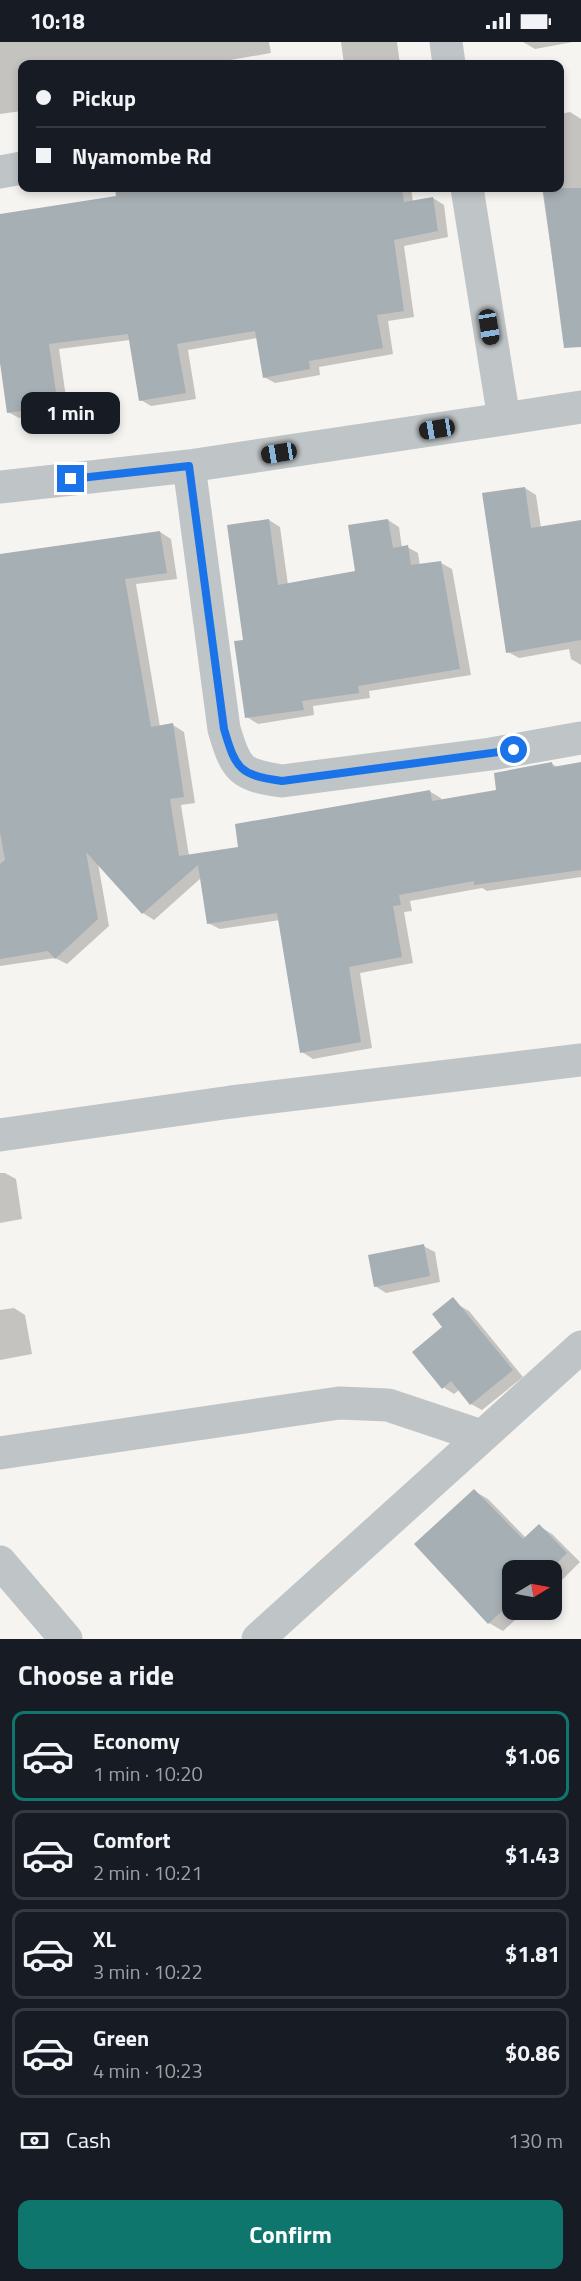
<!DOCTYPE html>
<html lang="en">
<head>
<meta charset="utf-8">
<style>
	body { margin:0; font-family:"Titillium Web",sans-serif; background:#20242c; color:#f1f3f6; height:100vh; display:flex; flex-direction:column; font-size:22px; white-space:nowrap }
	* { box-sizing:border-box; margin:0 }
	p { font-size:20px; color:#9ea1a6 }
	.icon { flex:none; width:33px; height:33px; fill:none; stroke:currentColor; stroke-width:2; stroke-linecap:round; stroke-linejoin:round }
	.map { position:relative; height:1597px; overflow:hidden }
	.drawer { display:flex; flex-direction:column; background:#171b24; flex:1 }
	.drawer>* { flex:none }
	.banner { position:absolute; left:18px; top:18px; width:546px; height:132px; border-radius:12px; box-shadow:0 3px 9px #0003; display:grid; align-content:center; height:132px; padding:0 18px; background:#171b24 }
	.needle { width:39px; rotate:80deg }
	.buttons { position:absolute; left:502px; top:1518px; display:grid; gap:12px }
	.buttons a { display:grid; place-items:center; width:60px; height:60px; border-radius:12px; background:#171b24; box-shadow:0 3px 9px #0003; font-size:30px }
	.end { position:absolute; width:27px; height:27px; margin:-14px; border:8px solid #1a73e8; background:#fff; box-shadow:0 0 0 3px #fff }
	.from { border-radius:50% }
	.bubble { position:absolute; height:42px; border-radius:12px; background:#171b24; box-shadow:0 3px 9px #0003; font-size:20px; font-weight:700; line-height:42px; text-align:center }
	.car { position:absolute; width:18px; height:36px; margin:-18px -9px; border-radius:8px; box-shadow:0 0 4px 2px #0007; background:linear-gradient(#222 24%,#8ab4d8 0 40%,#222 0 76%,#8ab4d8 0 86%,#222 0) }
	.banner b { display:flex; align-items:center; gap:21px; height:57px; font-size:22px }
	.banner b+b { border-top:2px solid #363941 }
	.banner i { width:15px; height:15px; background:#f1f3f6 }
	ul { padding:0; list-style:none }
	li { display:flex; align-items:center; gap:18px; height:90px; margin:0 12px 9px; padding:0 6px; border:3px solid #363941; border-radius:12px }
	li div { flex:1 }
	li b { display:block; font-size:22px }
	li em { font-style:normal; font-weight:700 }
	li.active { border-color:#0f766e }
	li>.icon { width:54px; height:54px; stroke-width:1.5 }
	h2 { padding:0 18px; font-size:27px; line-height:72px }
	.pay { display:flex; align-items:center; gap:15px; height:66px; padding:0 18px; font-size:22px }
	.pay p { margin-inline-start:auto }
	.primary-button { display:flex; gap:12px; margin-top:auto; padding:12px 18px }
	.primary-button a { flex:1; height:69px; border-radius:12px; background:#0f766e; color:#fff; font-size:24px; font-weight:700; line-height:69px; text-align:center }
	.status { display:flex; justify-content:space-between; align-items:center; height:42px; padding:0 30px; background:#171b24; direction:ltr }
	.status svg { height:16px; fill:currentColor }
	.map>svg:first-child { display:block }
	.shadow { fill:#0003 }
	.building { fill:#a6afb4 }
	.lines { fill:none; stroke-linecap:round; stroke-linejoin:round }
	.minor { stroke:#bfc4c6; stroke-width:33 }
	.route { stroke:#1a73e8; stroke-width:8 }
</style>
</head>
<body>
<div class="status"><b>10:18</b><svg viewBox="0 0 49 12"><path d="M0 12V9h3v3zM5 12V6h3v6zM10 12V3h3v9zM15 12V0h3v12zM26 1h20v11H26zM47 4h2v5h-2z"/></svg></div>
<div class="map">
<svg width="581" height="1597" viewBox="0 0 581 1597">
	<rect width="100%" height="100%" fill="#f5f4f0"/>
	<!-- shadow -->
	<path class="shadow" d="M 0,0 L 269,0 L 271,11 L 219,20 L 219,22 L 22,22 L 22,69 L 0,72 Z
		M 341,0 L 397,0 L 400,22 L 344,22 Z
		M 523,0 L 573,0 L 535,7 Z
		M 570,70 L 581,77 L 581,295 L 563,289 L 542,146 L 560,146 L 560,72 Z
		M 116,146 L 411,146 L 413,160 L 433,156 L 444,163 L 448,195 L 404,204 L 414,275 L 388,279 L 393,312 L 319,325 L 320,333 L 275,341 L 264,335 L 257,296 L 188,308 L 196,357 L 151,364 L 141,358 L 130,298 L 59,307 L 68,369 L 19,376 L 8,370 L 0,318 L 0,174 L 117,155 Z
		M 525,446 L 536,453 L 541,486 L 581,479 L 581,623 L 571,617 L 569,607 L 519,616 L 508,610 Z
		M 269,478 L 280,485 L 288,543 L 357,530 L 388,478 L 399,485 L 402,506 L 407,505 L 418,511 L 420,524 L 441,521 L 452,527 L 471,633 L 369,649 L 370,656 L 313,664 L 314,673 L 258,682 L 247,675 L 245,599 Z
		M 160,490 L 171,497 L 177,537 L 136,542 L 160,685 L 173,683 L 184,690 L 195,761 L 181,763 L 189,814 L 240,807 L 429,749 L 441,756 L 441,759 L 498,749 L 552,722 L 559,726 L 581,722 L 581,835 L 487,849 L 482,846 L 410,859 L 412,869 L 404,870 L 413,921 L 360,931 L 372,1006 L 313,1017 L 302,1010 L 280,878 L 220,887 L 208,881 L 201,836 L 154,878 L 143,871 L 98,821 L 109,884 L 67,922 L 55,916 L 0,924 L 0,514 Z
		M 0,1131 L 5,1131 L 16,1137 L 22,1177 L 0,1181 Z
		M 423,1204 L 435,1210 L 440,1240 L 386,1251 L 375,1244 Z
		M 457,1262 L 469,1269 L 523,1335 L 482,1368 L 471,1362 L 459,1348 L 454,1352 L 443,1345 L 444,1285 Z
		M 14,1266 L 25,1273 L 32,1312 L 0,1318 L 0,1268 Z
		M 474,1449 L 488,1457 L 526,1496 L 539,1484 L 552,1492 L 580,1520 L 552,1548 L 552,1528 L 513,1528 L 513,1568 L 526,1568 L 503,1589 L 489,1581 L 416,1502 Z"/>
	<!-- building -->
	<path class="building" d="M 115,146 L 402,146 L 404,160 L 433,155 L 438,189 L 394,198 L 404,269 L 377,273 L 383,306 L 309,319 L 310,327 L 263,336 L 255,289 L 177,302 L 186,351 L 139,359 L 128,292 L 49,302 L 58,364 L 7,371 L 0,321 L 0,172 L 116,154 Z
		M 543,146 L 581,146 L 581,305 L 564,306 Z
		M 525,445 L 531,486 L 581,478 L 581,598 L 506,611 L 482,451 Z
		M 269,477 L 278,543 L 355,529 L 348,483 L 388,477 L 393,506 L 408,503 L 411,523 L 441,519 L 460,627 L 358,644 L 359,651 L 302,659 L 304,668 L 245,676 L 234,599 L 243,598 L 227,483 Z
		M 160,489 L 167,531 L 125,537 L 151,685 L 173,681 L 184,755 L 170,757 L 179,814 L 238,805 L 235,782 L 430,748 L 432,759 L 496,748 L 494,731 L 552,720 L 553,725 L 581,720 L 581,828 L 474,843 L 474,839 L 399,853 L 401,863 L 393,864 L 402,915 L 349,925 L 361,1000 L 300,1011 L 277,871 L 207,882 L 198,823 L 142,872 L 86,810 L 98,877 L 55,917 L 48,909 L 0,917 L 0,822 L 5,818 L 0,790 L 0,512 Z
		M 424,1202 L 430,1234 L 374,1245 L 368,1213 Z
		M 453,1255 L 513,1328 L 470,1363 L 451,1339 L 442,1347 L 412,1310 L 442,1285 L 432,1272 Z
		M 474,1447 L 523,1497 L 539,1482 L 567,1511 L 550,1528 L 513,1528 L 513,1559 L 488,1582 L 414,1502 Z"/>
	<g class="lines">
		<!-- minor -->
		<path class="minor" d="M 446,0 L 449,22
			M 0,130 L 22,126
			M 504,377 L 581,365
			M 189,424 L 224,687 C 236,728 240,733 282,739 L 491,712 L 581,696
			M 0,445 L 189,424 L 504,377 L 467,146
			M 0,1093 L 231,1060 L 581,1018
			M 0,1411 L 339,1361 L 388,1363 L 481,1394
			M 0,1520 L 66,1597
			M 258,1597 L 581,1305"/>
	</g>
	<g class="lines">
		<!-- route -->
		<path class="route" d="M 71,437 L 189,424 L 224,687 C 236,728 240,733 282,739 L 514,708"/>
	</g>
</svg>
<div class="buttons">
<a><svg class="needle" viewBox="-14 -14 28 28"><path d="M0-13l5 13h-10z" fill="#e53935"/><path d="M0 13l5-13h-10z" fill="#9ea1a6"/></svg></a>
</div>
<i class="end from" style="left:514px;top:708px"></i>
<i class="end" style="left:71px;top:437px"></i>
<div class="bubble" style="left:21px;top:350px;width:99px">1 min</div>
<i class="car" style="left:489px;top:285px;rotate:171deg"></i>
<i class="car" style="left:437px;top:387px;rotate:261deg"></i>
<i class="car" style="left:279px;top:411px;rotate:261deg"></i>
<div class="banner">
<b><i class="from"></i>Pickup</b>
<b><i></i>Nyamombe Rd</b>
</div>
</div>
<section class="drawer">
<h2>Choose a ride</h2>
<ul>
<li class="active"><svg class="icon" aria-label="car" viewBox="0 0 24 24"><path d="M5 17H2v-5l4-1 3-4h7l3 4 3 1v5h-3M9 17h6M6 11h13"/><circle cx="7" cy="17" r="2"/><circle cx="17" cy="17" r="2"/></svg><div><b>Economy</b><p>1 min · 10:20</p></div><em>$1.06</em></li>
<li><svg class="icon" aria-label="car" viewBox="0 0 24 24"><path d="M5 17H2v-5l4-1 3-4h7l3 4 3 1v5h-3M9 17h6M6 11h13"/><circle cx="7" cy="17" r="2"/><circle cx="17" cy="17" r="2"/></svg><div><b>Comfort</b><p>2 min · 10:21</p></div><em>$1.43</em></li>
<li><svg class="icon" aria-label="car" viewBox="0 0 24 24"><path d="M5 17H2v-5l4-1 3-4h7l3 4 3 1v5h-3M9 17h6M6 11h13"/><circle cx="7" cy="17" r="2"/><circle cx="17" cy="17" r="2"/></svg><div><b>XL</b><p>3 min · 10:22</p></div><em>$1.81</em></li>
<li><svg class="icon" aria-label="car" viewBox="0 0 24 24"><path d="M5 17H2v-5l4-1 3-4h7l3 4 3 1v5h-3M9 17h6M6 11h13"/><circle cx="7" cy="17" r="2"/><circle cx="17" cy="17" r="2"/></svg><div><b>Green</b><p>4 min · 10:23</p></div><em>$0.86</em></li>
</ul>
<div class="pay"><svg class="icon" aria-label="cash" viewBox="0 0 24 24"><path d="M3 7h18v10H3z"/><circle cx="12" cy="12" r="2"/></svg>Cash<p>130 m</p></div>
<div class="primary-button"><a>Confirm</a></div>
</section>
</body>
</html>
